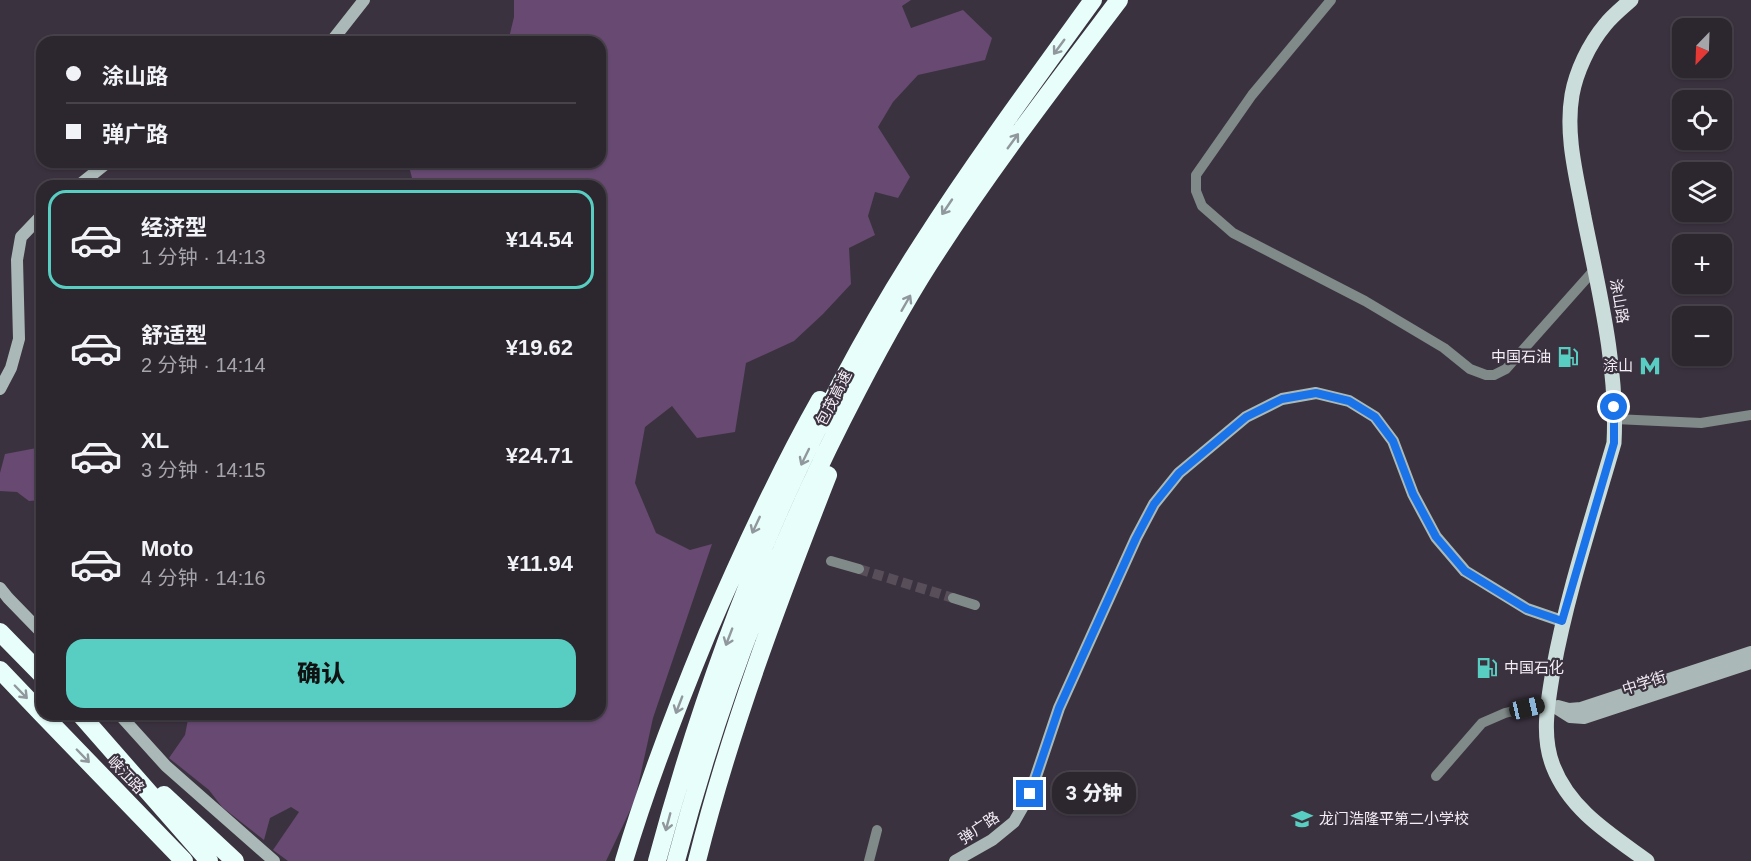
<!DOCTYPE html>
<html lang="zh">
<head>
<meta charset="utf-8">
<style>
	body { margin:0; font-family:Arial,"Noto Sans SC",sans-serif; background:#38323b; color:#f1f3f6; height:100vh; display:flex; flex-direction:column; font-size:22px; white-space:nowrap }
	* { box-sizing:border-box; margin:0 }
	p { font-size:20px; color:#a6a5aa }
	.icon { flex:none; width:33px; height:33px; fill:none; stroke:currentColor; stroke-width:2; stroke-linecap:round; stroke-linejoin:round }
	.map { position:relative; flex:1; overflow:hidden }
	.drawer { position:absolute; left:36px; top:180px; width:570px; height:540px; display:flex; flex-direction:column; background:#2c262f; border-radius:18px; box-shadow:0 2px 4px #0004,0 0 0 2px #48434b }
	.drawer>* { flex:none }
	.hud { position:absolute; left:36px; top:36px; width:570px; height:132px; border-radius:18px; box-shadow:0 2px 4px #0004,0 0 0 2px #48434b; display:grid; align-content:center; height:132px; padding:0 30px; background:#2c262f }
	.needle { width:39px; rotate:203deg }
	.controls { position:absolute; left:1672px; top:18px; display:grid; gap:12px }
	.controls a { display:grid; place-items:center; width:60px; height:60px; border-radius:12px; background:#2c262f; box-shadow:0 2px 4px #0004,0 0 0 2px #48434b; font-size:30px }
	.end { position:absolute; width:27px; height:27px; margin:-14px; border:8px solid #1a73e8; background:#fff; box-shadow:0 0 0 3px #fff }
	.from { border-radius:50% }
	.bubble { position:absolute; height:42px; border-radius:18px; background:#2c262f; box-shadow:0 2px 4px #0004,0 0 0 2px #48434b; font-size:20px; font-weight:800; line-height:42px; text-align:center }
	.car { position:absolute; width:18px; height:36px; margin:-18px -9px; border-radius:8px; box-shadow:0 0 4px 2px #0007; background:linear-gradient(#222 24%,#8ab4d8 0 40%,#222 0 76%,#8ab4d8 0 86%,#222 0) }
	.hud b { display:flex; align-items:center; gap:21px; height:57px; font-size:22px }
	.hud b+b { border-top:2px solid #48434b }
	.hud i { width:15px; height:15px; background:#f1f3f6 }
	ul { padding:10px 0 0; list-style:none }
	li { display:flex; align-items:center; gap:18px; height:99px; margin:0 12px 9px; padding:0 18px; border:3px solid transparent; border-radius:18px }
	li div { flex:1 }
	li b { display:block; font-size:22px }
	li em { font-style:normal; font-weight:800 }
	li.on { border-color:#57cec1 }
	li>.icon { width:54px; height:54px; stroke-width:1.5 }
	.button { display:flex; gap:12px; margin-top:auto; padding:12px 30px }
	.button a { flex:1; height:69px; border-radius:18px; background:#57cec1; color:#111; font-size:24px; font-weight:800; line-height:69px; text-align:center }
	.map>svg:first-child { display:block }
	.green { fill:#674971 }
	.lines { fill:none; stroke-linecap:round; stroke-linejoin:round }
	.street-tunnel { stroke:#574e5a; stroke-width:10; stroke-dasharray:10 5; stroke-linecap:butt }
	.street { stroke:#808a88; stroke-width:10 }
	.secondary { stroke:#aab9b7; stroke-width:12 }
	.primary { stroke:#caddda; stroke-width:15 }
	.highway { stroke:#e7fefb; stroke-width:18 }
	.oneway { stroke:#91989d }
	.route { stroke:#1a73e8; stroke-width:8 }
	.labels { text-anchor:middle; stroke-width:4.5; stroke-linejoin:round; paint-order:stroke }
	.street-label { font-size:15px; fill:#f4eef6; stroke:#3b323f }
	.poi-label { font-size:15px; fill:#f4eef6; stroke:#3b323f; text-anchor:end }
</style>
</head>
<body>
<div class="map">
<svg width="1751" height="861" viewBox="0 0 1751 861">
	<rect width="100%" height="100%" fill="#3b323f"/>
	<!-- green -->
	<path class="green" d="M 514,0 L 911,0 L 902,6 L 911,28 L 963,10 L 992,38 L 985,60 L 918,75 L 893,102 L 878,127 L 910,177 L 898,198 L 875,192 L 868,216 L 875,235 L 849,248 L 851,284 L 823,314 L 794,341 L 746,363 L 735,432 L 697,438 L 672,406 L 645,427 L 635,483 L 656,533 L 690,550 L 712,544 L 653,718 L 635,800 L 606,861 L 288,861 L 273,850 L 299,812 L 291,807 L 270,818 L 264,840 L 222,807 L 209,790 L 169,758 L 185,735 L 189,714 L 600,714 L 600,186 L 414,186 L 408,162 L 445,162 L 447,165 L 457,162 L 600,162 L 600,42 L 508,42 L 514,17 Z
		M 42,447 L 42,500 L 29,501 L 17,492 L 0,491 L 0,473 L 5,454 Z"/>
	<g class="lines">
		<!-- street-tunnel -->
		<path class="street-tunnel" d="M 859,569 L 953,598"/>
		<!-- street -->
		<path class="street" d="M 1331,0 L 1252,95 L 1196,175 L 1196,191 L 1202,206 L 1233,233 L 1365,301 L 1444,348 L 1470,369 L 1486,375 L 1494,375 L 1506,369 L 1595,269
			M 1615,419 L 1701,423 L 1751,415
			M 831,561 L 859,569
			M 953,598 L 975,605
			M 1436,776 L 1482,723 L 1505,713 L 1548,703
			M 869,861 L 877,830"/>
		<!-- secondary -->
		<path class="secondary" d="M 331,42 L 364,0
			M 78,186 L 108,162
			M 0,389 L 11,368 L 19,339 L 17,260 L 21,237 L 42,215
			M 0,588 L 8,598 L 42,633
			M 1548,703 L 1570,717 L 1584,718 L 1751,663
			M 1558,706 L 1569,709 L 1581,708 L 1751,652
			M 119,714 L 166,766 L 274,861
			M 955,861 L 992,840 L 1014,822 L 1030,794 L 1059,708 L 1136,538 L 1154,504 L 1179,473 L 1246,417 L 1282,399 L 1316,393 L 1349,401 L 1375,417 L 1393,441 L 1413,494 L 1436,537 L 1465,571 L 1527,609 L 1562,621"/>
		<!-- primary -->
		<path class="primary" d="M 1631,0 C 1622,8 1612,16 1605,25 C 1589,44 1576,72 1572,95 C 1565,136 1577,178 1584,217 C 1599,291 1618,367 1614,443 C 1592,519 1567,594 1553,671 C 1548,702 1541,735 1553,766 C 1570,810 1610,834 1647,861"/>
		<!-- highway -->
		<path class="highway" d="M 0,632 L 42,675
			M 0,670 L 42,714
			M 42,714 L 184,861
			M 80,714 L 209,861
			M 164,795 L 235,861
			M 624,861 C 647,784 676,709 707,634 C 741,555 777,476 820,400
			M 657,861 C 715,645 801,432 922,244 C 976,160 1035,80 1093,0
			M 676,861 C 719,698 779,540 857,391 C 882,343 908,295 938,250 C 994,164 1057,82 1119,0
			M 697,861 C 730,729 778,602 828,475"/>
	</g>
	<!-- one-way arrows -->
	<defs><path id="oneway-shaft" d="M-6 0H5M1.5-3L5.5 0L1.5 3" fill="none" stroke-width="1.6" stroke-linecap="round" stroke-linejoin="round" transform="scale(1.5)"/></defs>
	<g class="oneway">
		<use href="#oneway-shaft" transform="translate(1059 47) rotate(126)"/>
		<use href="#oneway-shaft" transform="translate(1013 141) rotate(-54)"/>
		<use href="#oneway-shaft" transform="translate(947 207) rotate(124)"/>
		<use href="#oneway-shaft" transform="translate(906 303) rotate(-60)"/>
		<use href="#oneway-shaft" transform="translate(805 457) rotate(116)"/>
		<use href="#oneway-shaft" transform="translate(756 525) rotate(115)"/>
		<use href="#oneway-shaft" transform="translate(729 637) rotate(111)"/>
		<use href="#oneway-shaft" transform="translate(21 692) rotate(46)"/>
		<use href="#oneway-shaft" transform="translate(679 705) rotate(111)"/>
		<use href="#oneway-shaft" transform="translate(83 756) rotate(46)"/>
		<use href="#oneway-shaft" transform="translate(668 822) rotate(105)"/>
	</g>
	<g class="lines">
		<!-- route -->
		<path class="route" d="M 1030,794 L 1059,708 L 1136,538 L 1154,504 L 1179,473 L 1246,417 L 1282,399 L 1316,393 L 1349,401 L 1375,417 L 1393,441 L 1413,494 L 1436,537 L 1465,571 L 1527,609 L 1562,621 L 1614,443 L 1614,407"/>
	</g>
	<!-- icons -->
	<defs>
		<symbol id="fuel-bare" viewBox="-9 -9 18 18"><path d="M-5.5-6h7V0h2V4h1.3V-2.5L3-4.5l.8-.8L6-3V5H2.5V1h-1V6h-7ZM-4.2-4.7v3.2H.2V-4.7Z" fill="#57cec1" stroke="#3b323f" stroke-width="2.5" paint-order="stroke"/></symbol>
		<symbol id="metro-bare" viewBox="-9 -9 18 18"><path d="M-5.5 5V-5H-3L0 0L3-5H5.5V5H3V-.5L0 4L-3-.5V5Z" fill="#57cec1" stroke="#3b323f" stroke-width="2.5" paint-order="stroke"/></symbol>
		<symbol id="school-bare" viewBox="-9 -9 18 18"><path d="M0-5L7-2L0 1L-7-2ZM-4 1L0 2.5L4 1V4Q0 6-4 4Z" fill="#57cec1" stroke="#3b323f" stroke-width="2.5" paint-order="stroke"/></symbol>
	</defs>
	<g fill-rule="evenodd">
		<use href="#fuel-bare" x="1553" y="342" width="30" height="30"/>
		<use href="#metro-bare" x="1635" y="351" width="30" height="30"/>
		<use href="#fuel-bare" x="1472" y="653" width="30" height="30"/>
		<use href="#school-bare" x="1287" y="804" width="30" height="30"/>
	</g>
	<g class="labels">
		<!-- street labels -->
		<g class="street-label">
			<text transform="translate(1619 301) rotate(80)" y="5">涂山路</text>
			<text transform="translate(834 398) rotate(-63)" y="5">包茂高速</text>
			<text transform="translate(1644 683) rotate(-18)" y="5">中学街</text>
			<text transform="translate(126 775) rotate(46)" y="5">峡江路</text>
			<text transform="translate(979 828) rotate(-34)" y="5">弹广路</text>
		</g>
		<!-- poi labels -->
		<g class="poi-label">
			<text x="1551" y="362">中国石油</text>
			<text x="1633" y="371">涂山</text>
			<text x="1504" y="673" text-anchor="start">中国石化</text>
			<text x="1319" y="824" text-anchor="start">龙门浩隆平第二小学校</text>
		</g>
	</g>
</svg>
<div class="controls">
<a><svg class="needle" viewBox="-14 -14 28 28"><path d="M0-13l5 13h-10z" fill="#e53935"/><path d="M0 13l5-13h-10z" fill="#a6a5aa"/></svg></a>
<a><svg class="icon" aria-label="locate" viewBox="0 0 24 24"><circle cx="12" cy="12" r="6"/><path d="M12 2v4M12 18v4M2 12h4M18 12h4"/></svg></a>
<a><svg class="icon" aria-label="layers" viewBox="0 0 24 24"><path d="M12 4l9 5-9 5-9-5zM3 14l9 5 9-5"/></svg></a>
<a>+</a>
<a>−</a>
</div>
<i class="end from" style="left:1614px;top:407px"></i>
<i class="end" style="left:1030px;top:794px"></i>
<div class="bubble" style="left:1052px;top:772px;width:84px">3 分钟</div>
<i class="car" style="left:1527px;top:708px;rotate:77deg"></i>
<div class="hud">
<b><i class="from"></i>涂山路</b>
<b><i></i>弹广路</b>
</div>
<section class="drawer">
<ul>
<li class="on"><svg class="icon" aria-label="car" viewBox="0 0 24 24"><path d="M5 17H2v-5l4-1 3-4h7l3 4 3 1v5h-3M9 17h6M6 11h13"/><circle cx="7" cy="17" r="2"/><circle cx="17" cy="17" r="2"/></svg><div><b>经济型</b><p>1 分钟 · 14:13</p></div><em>¥14.54</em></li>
<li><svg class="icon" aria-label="car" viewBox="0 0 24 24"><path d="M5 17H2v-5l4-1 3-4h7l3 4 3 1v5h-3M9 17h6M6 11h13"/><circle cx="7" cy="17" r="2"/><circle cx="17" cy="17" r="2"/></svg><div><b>舒适型</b><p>2 分钟 · 14:14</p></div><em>¥19.62</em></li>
<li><svg class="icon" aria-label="car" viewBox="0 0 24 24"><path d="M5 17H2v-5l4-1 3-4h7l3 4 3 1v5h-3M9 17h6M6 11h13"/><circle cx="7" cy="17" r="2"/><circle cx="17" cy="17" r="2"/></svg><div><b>XL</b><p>3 分钟 · 14:15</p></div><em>¥24.71</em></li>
<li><svg class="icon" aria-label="car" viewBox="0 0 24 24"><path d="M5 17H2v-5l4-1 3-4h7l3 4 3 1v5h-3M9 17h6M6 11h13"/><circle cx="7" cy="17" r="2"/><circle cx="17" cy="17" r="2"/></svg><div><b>Moto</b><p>4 分钟 · 14:16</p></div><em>¥11.94</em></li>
</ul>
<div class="button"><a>确认</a></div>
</section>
</div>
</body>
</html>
